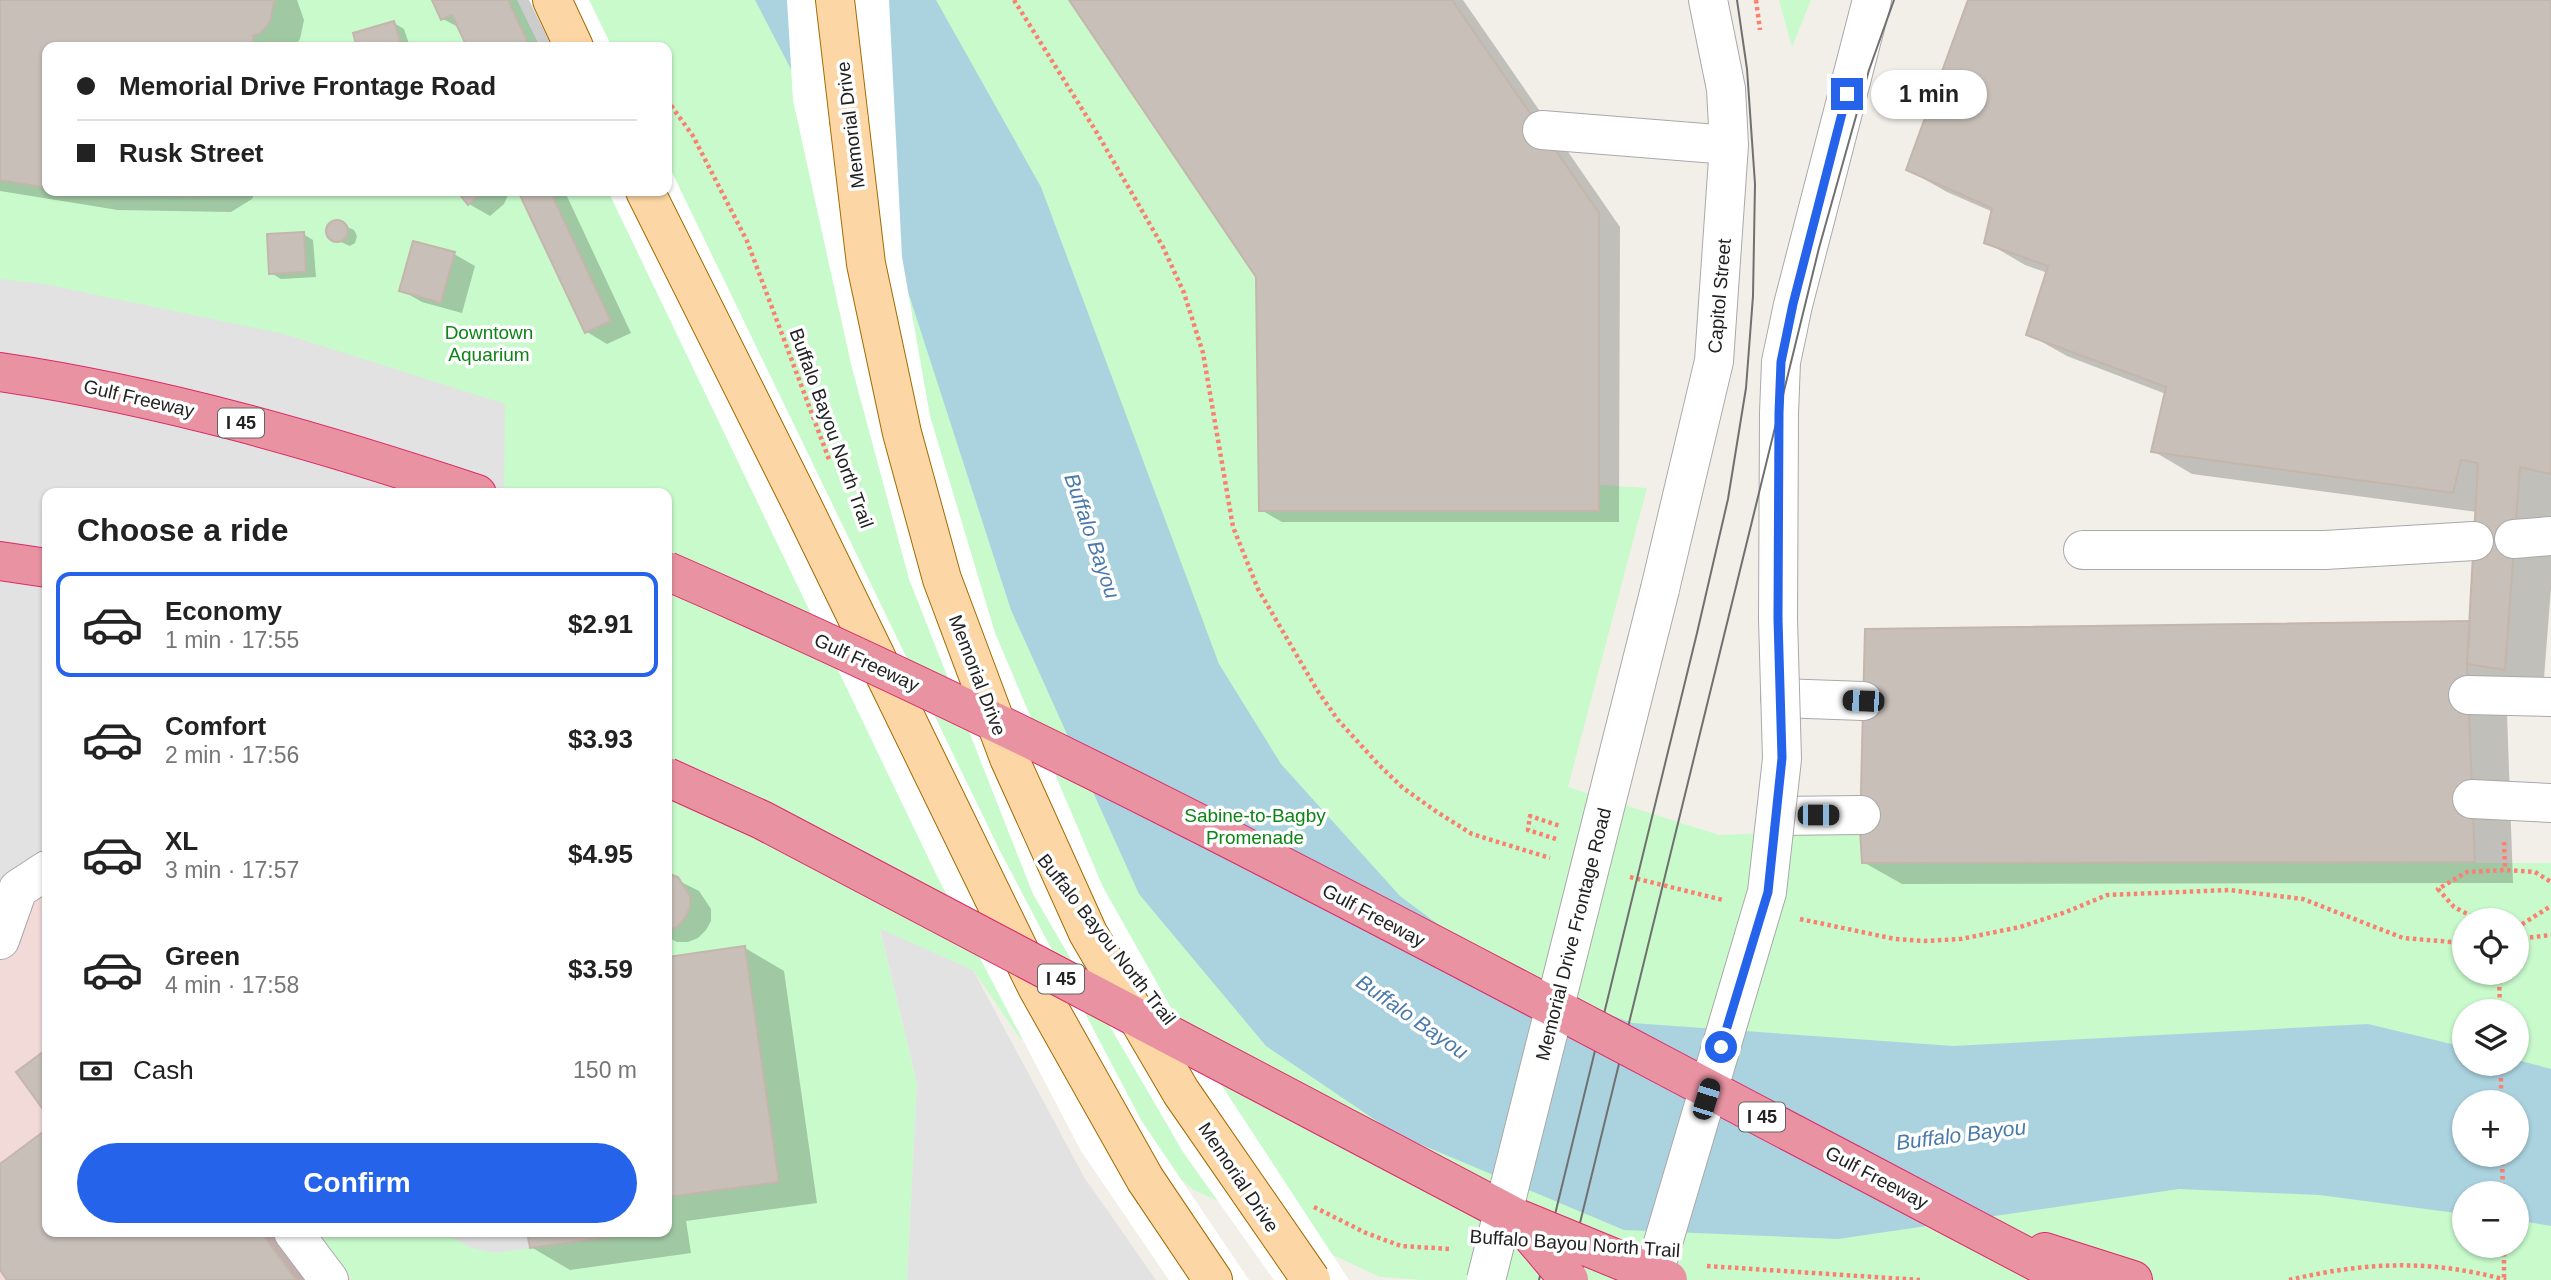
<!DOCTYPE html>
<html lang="en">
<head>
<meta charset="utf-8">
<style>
	body { margin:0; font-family:Helvetica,sans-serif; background:#f6f6f6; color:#222; height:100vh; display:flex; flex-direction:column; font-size:26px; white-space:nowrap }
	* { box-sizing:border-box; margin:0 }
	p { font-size:23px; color:#767676 }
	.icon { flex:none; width:38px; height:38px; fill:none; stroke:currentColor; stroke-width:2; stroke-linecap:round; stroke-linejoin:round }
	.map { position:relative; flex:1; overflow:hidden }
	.sheet { position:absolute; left:42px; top:488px; width:630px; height:749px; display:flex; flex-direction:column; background:#fff; border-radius:14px; box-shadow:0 2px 5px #0004 }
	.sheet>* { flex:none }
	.hud { position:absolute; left:42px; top:42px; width:630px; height:154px; border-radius:14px; box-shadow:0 2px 5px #0004; display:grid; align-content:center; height:154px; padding:0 35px; background:#fff }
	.controls { position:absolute; left:2452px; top:908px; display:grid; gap:14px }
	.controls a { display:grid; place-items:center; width:77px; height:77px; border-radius:50%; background:#fff; box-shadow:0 2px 5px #0004; font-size:35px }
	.end { position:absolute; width:32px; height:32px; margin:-16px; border:9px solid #2563eb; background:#fff; box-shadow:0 0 0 4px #fff }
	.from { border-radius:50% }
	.bubble { position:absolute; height:49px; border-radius:24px; background:#fff; box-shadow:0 2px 5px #0004; font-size:23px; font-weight:700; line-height:49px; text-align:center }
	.car { position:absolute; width:21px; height:42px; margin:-21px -10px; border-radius:9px; box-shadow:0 0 5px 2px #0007; background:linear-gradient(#222 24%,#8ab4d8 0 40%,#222 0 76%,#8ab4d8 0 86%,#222 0) }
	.hud b { display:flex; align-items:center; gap:24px; height:66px; font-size:26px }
	.hud b+b { border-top:2px solid #e0e0e0 }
	.hud i { width:18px; height:18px; background:#222 }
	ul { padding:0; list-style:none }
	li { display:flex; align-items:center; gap:21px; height:105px; margin:0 14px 10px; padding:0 21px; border:4px solid transparent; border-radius:14px }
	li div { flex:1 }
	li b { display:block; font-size:26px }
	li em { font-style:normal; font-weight:700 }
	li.current { border-color:#2563eb }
	li>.icon { width:63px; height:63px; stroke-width:1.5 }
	h2 { padding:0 35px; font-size:32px; line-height:84px }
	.pay { display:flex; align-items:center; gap:18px; height:77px; padding:0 35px; font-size:26px }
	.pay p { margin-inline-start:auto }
	.primary-button { display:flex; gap:14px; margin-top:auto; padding:14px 35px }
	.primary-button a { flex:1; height:80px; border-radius:42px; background:#2563eb; color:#fff; font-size:28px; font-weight:700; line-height:80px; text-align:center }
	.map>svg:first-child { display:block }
	.commercial { fill:#f2dad9 }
	.park { fill:#c8facc; fill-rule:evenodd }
	.parking { fill:#e2e2e2 }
	.water { fill:#aad3df; fill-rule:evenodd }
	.pier { fill:#fff }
	.shadow { fill:#0003 }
	.building { fill:#c7bfb8; stroke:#c4b6ab; stroke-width:2 }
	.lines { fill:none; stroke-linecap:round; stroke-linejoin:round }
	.minor-casing { stroke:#a9a9a9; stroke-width:40 }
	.major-casing { stroke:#a06b00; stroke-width:40 }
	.highway-casing { stroke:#dc2a67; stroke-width:40 }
	.path { stroke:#fa8072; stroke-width:4.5; stroke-dasharray:3.5 3.5; stroke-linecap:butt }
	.minor { stroke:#fff; stroke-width:38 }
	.major { stroke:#fcd6a4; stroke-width:38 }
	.highway { stroke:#e892a2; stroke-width:38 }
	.tram { stroke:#707070; stroke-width:2 }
	.minor-bridge-casing { stroke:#a9a9a9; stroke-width:40; stroke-linecap:butt }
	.major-bridge-casing { stroke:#a06b00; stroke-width:40; stroke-linecap:butt }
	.highway-bridge-casing { stroke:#dc2a67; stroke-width:40; stroke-linecap:butt }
	.path-bridge { stroke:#fa8072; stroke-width:4.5; stroke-dasharray:3.5 3.5; stroke-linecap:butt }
	.minor-bridge { stroke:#fff; stroke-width:38 }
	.major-bridge { stroke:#fcd6a4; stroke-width:38 }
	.highway-bridge { stroke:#e892a2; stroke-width:38 }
	.route { stroke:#2563eb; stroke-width:9 }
	.labels { text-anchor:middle; stroke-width:7; stroke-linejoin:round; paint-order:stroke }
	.shield { fill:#fff; stroke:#646464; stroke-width:2 }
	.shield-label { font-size:18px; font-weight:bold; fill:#222 }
	.street-label { font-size:19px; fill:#222; stroke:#fff }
	.park-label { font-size:19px; fill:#0c8416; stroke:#fff }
	.water-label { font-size:21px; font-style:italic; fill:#4a7aab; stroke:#fff }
</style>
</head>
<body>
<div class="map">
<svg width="2551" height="1280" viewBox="0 0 2551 1280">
	<rect width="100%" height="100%" fill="#f2efe9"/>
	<!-- commercial -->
	<path class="commercial" d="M 0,664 L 47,673 L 47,1232 L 316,1232 L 352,1280 L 0,1280 Z"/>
	<!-- park -->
	<path class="park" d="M 0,0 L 1069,0 L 1599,510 L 1600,485 L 1647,488 L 1568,787 L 1719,835 L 1860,830 L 1862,863 L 2551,863 L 2551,1280 L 1423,1280 L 1380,1277 L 1192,1189 L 1019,1037 L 973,970 L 880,930 L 917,1083 L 907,1280 L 352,1280 L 316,1232 L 667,1232 L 667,494 L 47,494 L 0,664 ZM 47,47 L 667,47 L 667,191 L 47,191 ZM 2464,920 L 2516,920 L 2516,973 L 2464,973 ZM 2464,1012 L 2516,1012 L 2516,1064 L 2464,1064 ZM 2464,1102 L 2516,1102 L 2516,1155 L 2464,1155 ZM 2464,1194 L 2516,1194 L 2516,1246 L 2464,1246 Z
		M 1779,0 L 1811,0 L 1792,47 Z"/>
	<!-- parking -->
	<path class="parking" d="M 0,279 L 44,284 L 284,334 L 505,404 L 504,493 L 47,494 L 47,847 L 0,878 Z
		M 880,929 L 973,970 L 1084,1177 L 1156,1280 L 907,1280 L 917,1083 Z
		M 440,1232 L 527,1232 L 530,1248 L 495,1253 L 472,1248 Z"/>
	<!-- water -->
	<path class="water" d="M 755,0 L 936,0 L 1041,187 L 1219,664 L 1281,764 L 1400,896 L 1507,976 L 1632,1023 L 1953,1046 L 2368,1024 L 2464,1047 L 2464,1064 L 2516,1064 L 2517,1060 L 2551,1069 L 2551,1226 L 2517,1220 L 2516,1194 L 2464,1194 L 2464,1214 L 2319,1195 L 2179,1189 L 1838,1239 L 1624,1230 L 1396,1134 L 1266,1046 L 1139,894 L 1011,610 L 910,298 ZM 2464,1102 L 2516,1102 L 2516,1155 L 2464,1155 Z"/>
	<!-- pier -->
	<path class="pier" d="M 517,0 L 589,0 L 612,47 L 540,47 Z
		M 787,0 L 889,0 L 902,257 L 930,416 L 995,633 L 1103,887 L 1171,1008 L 1349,1280 L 1274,1280 L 1183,1152 L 1033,894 L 909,579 L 851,364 L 793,100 Z
		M 667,162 L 999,849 L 1141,1120 L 1249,1280 L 1169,1280 L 1081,1151 L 937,876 L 608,191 L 667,191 Z"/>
	<!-- shadow -->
	<path class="shadow" d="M 0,0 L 297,0 L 304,20 L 300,39 L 294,47 L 47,47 L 47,191 L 256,191 L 252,199 L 231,212 L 118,210 L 0,191 Z
		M 434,0 L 529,0 L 552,47 L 469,47 L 460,28 L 443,19 Z
		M 1071,0 L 1463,0 L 1620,227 L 1619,522 L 1282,522 L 1261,510 L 1258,276 Z
		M 1969,0 L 2551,0 L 2551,588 L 2543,691 L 2506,685 L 2513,883 L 1902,884 L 1863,862 L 2471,623 L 2477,512 L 2192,474 L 2153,451 L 2166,394 L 2067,356 L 2028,334 L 2048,273 L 2025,265 L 1986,242 L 1993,212 L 1947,192 L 1908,170 Z
		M 394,23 L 404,29 L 410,47 L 359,47 L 355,34 Z
		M 459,191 L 510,191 L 504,204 L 490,216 L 469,204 Z
		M 521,191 L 565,192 L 631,333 L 607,344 L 587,332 Z
		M 336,222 L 354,230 L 357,236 L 355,243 L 350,246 L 332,238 L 328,232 L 330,226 Z
		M 303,234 L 313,240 L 316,277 L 281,279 L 271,273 Z
		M 454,254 L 475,266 L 462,313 L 422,302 L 401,290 Z
		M 667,875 L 699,891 L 711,909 L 711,921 L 706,930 L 698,938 L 688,942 L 677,942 L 667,937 Z
		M 745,948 L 784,971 L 817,1203 L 686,1221 L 691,1253 L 570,1270 L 531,1247 L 529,1232 L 667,1232 L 667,959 Z
		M 47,1132 L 47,1232 L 282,1232 L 317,1280 L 10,1280 L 0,1266 L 0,1166 Z"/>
	<!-- building -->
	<path class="building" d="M 0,0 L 274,0 L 274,2 L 270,22 L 261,33 L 253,36 L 253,47 L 47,47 L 47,188 L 0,180 Z
		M 432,0 L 508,0 L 529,45 L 467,47 L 452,15 L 441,20 Z
		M 1069,0 L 1452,0 L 1599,213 L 1599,511 L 1259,511 L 1256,277 Z
		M 1968,0 L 2551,0 L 2551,474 L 2520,467 L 2505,670 L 2467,664 L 2478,463 L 2461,460 L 2453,493 L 2151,452 L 2166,387 L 2026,335 L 2048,266 L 1984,243 L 1992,208 L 1906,170 Z
		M 394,21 L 402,47 L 357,47 L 353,33 Z
		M 66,191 L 209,191 L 199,196 L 100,194 Z
		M 457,191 L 484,191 L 468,205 Z
		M 518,191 L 550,191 L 611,321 L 585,333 Z
		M326 231a11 11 0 1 1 22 0a11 11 0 1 1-22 0Z
		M 304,232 L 306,272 L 269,274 L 267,234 Z
		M 413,241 L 455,252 L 441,303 L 399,291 Z
		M 2470,621 L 2467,664 L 2475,862 L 1862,863 L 1860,830 L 1865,629 Z
		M 667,873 L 678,877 L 690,896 L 690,908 L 685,918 L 677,927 L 667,931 Z
		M 745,946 L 779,1182 L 667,1197 L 667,957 Z
		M 47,1049 L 47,1115 L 16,1072 Z
		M 47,1129 L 47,1232 L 261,1232 L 296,1280 L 7,1280 L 0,1270 L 0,1164 Z
		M 527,1232 L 651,1232 L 530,1248 Z"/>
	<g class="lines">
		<defs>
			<path id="minor" d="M 1542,130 L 1729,145
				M 2514,539 L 2551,536
				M 2083,550 L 2325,550 L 2474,541
				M 1660,589 L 1714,361 L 1729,145 L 1726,89 L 1708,0
				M 1778,619 L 1779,413 L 1781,362 L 1793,305 L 1872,0
				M 2468,695 L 2551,697
				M 1780,698 L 1863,701
				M 2472,799 L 2551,803
				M 1776,816 L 1861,815
				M 0,940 L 18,889 L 47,870
				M 293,1232 L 329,1280"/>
			<path id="major" d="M 552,0 L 574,47
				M 835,0 L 849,120
				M 645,191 L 803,507 L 1037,987 L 1145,1179 L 1213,1280"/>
			<path id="highway" d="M 0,372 C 163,396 321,442 477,494
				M 0,561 L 47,568
				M 1851,1164 L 2071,1280
				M 2045,1252 L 2133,1280"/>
		</defs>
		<!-- minor casing -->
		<use href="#minor" class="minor-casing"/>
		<!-- major casing -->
		<use href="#major" class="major-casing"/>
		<!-- highway casing -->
		<use href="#highway" class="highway-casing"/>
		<!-- path -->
		<path class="path" d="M 1014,0 L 1097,133 L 1163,247 L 1184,293 L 1203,353 L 1233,527 L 1258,589 L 1317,690 L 1338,720 L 1378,764 L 1403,788 L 1437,812 L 1472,834 L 1550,858
			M 1756,0 L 1760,30
			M 667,100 L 693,136 L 747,241 L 830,462
			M 1556,839 L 1528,830 L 1530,816 L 1560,826
			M 2504,842 L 2505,870
			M 1630,877 L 1723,900
			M 1800,919 L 1895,939 L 1924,941 L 1961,939 L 2020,927 L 2066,912 L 2107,895 L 2229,890 L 2303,899 L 2403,938 L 2464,943
			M 2479,920 L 2454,907 L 2438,889 L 2467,872 L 2505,870 L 2535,872 L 2551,882
			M 2516,928 L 2551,906
			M 2516,939 L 2551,935
			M 2499,973 L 2500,1012
			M 2501,1064 L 2501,1102
			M 2502,1155 L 2503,1194
			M 1314,1207 L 1366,1233 L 1401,1246 L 1450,1249
			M 1707,1266 L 1920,1280
			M 2289,1280 C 2365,1262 2430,1259 2506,1280"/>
		<!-- minor -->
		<use href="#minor" class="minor"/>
		<!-- major -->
		<use href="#major" class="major"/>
		<!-- highway -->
		<use href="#highway" class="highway"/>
		<!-- tram -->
		<path class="tram" d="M 1539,1280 L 1697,633 L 1728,499 L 1746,388 L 1753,296 L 1755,184 L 1747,69 L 1737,0
			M 1566,1280 L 1819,248 L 1869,70 L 1894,0"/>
		<defs>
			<path id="minor-bridge" d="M 1486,1280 L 1660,589
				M 1652,1280 L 1767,892 L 1782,759 L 1778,619"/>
			<path id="major-bridge" d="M 849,120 L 866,264 L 902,433 L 942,579 L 1009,758 L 1088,933 L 1181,1092 L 1311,1280"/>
			<path id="highway-bridge" d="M 667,571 C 1072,747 1460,959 1851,1164
				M 667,777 L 762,820 L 1517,1218 L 1668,1280
				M 1521,1223 L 1569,1280"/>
		</defs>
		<!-- minor-bridge casing -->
		<use href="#minor-bridge" class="minor-bridge-casing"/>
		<!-- major-bridge casing -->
		<use href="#major-bridge" class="major-bridge-casing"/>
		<!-- highway-bridge casing -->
		<use href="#highway-bridge" class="highway-bridge-casing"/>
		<!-- path-bridge -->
		<path class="path-bridge" d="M 2504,1246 L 2504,1280"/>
		<!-- minor-bridge -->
		<use href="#minor-bridge" class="minor-bridge"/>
		<!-- major-bridge -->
		<use href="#major-bridge" class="major-bridge"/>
		<!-- highway-bridge -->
		<use href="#highway-bridge" class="highway-bridge"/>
	</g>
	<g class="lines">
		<!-- route -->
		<path class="route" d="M 1721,1047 L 1768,892 L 1782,758 L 1778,619 L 1779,413 L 1781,362 L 1793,304 L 1847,94"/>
	</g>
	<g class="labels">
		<!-- shield labels -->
		<g class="shield">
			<rect x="218" y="408.5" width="46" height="29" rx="5"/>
			<rect x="1038" y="964.5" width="46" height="29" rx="5"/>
			<rect x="1739" y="1102.5" width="46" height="29" rx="5"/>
		</g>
		<g class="shield-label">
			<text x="241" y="429">I 45</text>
			<text x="1061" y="985">I 45</text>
			<text x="1762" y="1123">I 45</text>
		</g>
		<!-- street labels -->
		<g class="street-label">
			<text transform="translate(850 125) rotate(-97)" y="7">Memorial Drive</text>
			<text transform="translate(1719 296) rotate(-85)" y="7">Capitol Street</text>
			<text transform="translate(139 398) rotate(13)" y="7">Gulf Freeway</text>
			<text transform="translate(832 428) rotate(70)" y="7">Buffalo Bayou North Trail</text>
			<text transform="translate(867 662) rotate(25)" y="7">Gulf Freeway</text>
			<text transform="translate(978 675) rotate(69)" y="7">Memorial Drive</text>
			<text transform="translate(1374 915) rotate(28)" y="7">Gulf Freeway</text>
			<text transform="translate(1573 934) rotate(-76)" y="7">Memorial Drive Frontage Road</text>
			<text transform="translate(1107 939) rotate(52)" y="7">Buffalo Bayou North Trail</text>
			<text transform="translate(1239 1177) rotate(56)" y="7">Memorial Drive</text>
			<text transform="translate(1877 1177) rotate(28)" y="7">Gulf Freeway</text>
			<text transform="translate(1575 1243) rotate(4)" y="7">Buffalo Bayou North Trail</text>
		</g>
		<!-- park labels -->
		<g class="park-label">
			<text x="489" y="339">Downtown<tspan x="489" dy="22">Aquarium</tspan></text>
			<text x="1255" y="822">Sabine-to-Bagby<tspan x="1255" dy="22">Promenade</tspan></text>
		</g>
		<!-- water labels -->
		<g class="water-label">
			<text transform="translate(1092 536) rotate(71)" y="7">Buffalo Bayou</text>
			<text transform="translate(1412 1017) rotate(35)" y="7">Buffalo Bayou</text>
			<text transform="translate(1961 1135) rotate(-7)" y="7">Buffalo Bayou</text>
		</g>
	</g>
</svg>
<div class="controls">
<a><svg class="icon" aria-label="locate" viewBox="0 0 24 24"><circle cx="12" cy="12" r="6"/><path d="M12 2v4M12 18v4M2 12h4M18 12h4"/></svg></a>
<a><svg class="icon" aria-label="layers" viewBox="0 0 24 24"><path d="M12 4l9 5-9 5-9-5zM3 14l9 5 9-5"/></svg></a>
<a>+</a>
<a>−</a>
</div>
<i class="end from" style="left:1721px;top:1047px"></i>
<i class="end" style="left:1847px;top:94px"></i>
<div class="bubble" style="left:1871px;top:70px;width:116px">1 min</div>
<i class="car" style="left:1863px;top:701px;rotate:272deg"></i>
<i class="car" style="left:1818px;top:815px;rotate:90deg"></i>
<i class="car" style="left:1706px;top:1099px;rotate:17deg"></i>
<div class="hud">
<b><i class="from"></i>Memorial Drive Frontage Road</b>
<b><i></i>Rusk Street</b>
</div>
<section class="sheet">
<h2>Choose a ride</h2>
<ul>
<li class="current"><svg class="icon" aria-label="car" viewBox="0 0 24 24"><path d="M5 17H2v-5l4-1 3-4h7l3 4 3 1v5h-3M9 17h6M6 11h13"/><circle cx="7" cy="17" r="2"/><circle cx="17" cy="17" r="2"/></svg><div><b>Economy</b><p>1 min · 17:55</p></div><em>$2.91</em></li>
<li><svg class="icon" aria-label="car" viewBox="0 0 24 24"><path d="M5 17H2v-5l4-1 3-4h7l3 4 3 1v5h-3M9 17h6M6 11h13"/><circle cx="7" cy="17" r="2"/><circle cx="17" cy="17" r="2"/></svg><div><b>Comfort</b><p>2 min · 17:56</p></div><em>$3.93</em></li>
<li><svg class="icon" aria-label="car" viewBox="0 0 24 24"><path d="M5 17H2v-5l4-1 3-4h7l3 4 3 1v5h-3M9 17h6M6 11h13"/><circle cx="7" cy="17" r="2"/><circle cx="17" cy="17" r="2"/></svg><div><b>XL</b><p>3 min · 17:57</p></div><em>$4.95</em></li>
<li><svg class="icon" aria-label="car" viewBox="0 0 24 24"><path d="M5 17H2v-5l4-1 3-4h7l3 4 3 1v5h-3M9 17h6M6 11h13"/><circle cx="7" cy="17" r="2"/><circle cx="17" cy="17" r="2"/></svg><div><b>Green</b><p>4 min · 17:58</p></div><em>$3.59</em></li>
</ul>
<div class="pay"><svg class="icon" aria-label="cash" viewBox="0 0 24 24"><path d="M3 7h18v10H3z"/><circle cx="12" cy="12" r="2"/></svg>Cash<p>150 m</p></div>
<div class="primary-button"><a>Confirm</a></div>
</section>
</div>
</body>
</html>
